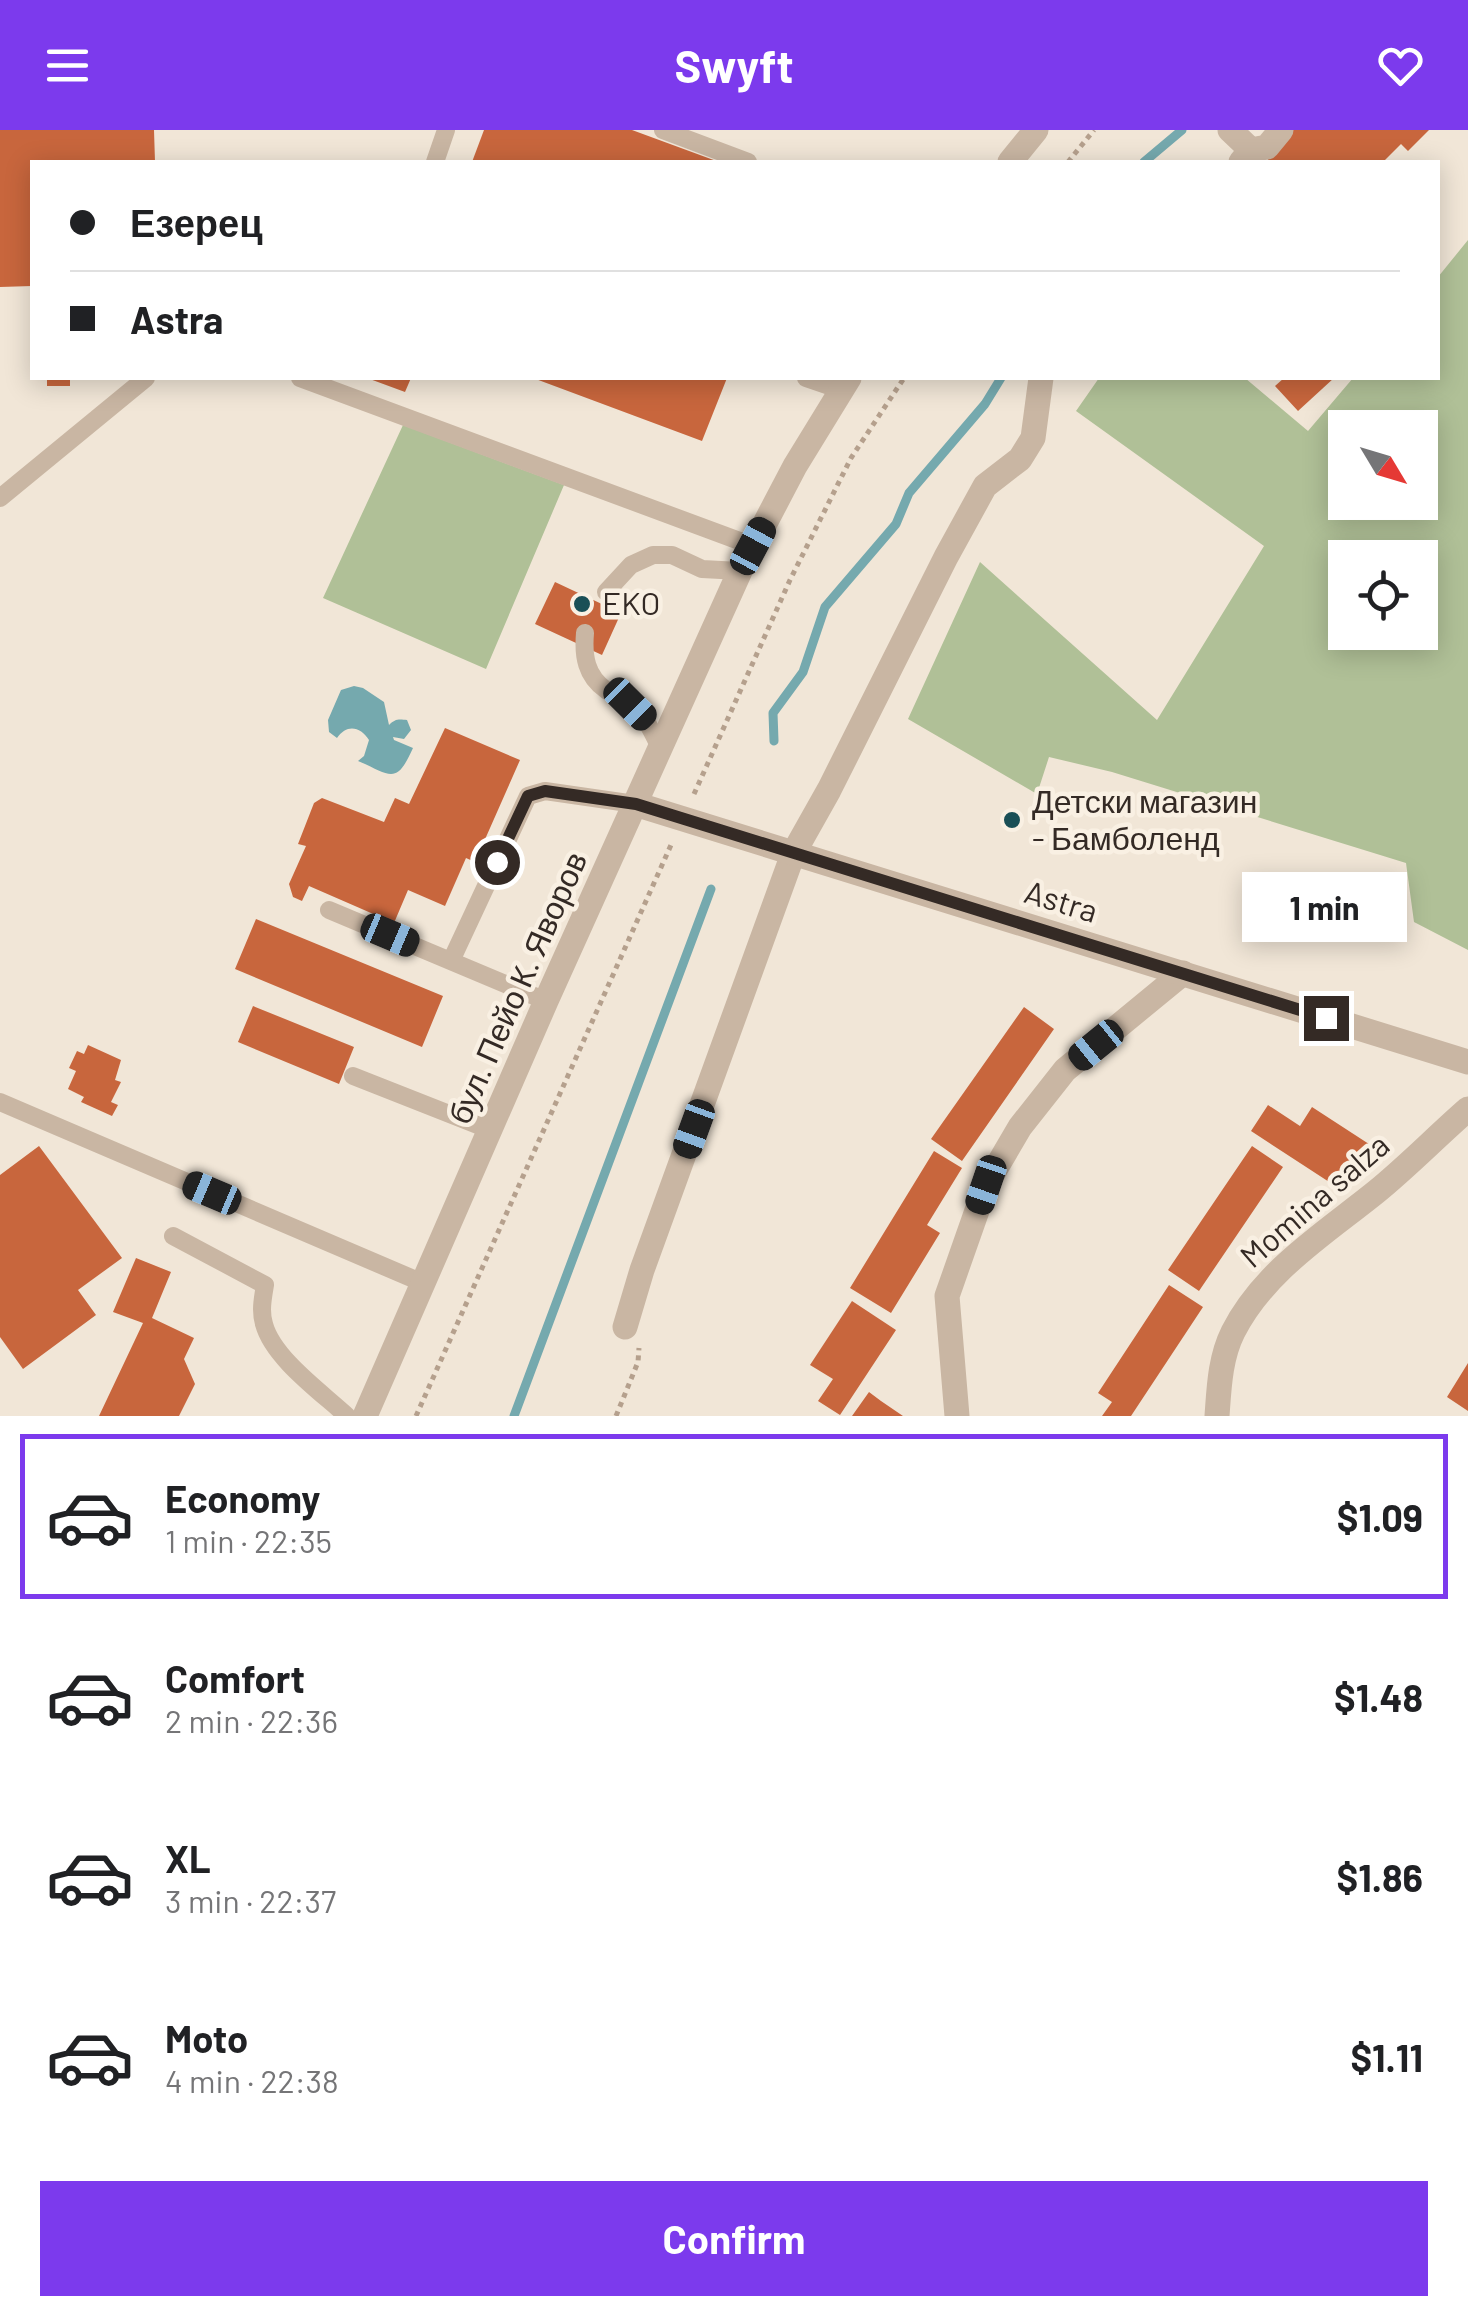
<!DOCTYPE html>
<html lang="en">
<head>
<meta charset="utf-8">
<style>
	body { margin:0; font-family:Barlow,sans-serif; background:#f6f6f6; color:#202124; height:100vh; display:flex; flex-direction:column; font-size:38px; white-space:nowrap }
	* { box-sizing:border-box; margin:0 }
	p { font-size:32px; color:#757577 }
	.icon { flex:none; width:55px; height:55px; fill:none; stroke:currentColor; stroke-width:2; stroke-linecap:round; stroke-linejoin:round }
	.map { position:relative; height:1286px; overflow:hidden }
	.sheet { display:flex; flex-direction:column; background:#fff; flex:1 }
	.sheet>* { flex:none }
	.banner { position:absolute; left:30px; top:30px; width:1410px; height:220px; border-radius:0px; box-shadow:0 5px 25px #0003; display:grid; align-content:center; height:220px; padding:0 40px; background:#fff }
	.needle { width:65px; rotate:128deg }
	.controls { position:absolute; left:1328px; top:280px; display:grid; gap:20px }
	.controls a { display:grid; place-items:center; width:110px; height:110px; border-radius:0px; background:#fff; box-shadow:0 5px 25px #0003; font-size:50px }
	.end { position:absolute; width:45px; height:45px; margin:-22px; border:12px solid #342a25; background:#fff; box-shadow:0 0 0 5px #fff }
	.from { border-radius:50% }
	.bubble { position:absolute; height:70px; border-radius:0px; background:#fff; box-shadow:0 5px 25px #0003; font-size:32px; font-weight:700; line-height:70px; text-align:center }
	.car { position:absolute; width:30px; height:60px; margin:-30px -15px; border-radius:12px; box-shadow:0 0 8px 2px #0007; background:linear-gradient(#222 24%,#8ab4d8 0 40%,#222 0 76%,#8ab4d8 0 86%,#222 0) }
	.banner b { display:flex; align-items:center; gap:35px; height:95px; font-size:38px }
	.banner b+b { border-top:2px solid #e0e0e0 }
	.banner i { width:25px; height:25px; background:#202124 }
	ul { padding:18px 0 0; list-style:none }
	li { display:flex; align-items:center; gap:30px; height:165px; margin:0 20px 15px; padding:0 20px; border:5px solid transparent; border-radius:0px }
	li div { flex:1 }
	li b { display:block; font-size:38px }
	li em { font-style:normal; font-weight:700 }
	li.active { border-color:#7c3aed }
	li>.icon { width:90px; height:90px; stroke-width:1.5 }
	.button { display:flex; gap:20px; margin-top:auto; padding:20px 40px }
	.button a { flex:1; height:115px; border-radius:0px; background:#7c3aed; color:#fff; font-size:40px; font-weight:700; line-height:115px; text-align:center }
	header { display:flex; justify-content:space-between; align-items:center; height:130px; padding:0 40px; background:#7c3aed; color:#fff; font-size:45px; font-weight:700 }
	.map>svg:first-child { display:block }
	.green { fill:#b0c097; fill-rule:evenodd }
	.water { fill:#75a9ae }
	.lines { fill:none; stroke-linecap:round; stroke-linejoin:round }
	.stream { stroke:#75a9ae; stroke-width:9 }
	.building { fill:#c8663d }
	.path { stroke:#b5a08d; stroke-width:5; stroke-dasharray:5 5; stroke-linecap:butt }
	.service { stroke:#c9b6a3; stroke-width:18 }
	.minor { stroke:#c9b6a3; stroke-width:25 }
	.tertiary { stroke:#c9b6a3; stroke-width:25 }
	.route { stroke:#342a25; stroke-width:12 }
	.poi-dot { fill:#1a4f56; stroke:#f9f0e3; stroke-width:4 }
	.labels { text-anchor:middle; stroke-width:9; stroke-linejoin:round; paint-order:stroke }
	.poi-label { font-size:32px; fill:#342a25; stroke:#f9f0e3; text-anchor:start }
	.street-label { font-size:32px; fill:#342a25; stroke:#f9f0e3 }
</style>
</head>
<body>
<header><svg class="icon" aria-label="menu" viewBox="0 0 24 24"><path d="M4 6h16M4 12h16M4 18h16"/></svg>Swyft<svg class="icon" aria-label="heart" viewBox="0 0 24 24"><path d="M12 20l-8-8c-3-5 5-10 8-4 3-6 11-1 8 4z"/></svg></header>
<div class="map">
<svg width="1468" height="1286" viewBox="0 0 1468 1286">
	<rect width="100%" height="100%" fill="#f1e6d7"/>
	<!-- green -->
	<path class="green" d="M 1468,110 L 1468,820 L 1414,792 L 1406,733 L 1112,642 L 1049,627 L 1037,664 L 908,589 L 980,432 L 1157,590 L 1264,416 L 1076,281 L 1099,248 L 1245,248 L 1308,301 L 1353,248 L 1438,248 L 1438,147 ZM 1345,298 L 1420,298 L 1420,372 L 1345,372 ZM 1345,428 L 1420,428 L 1420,502 L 1345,502 Z
		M 403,295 L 564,355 L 486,539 L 323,468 Z"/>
	<!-- water -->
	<path class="water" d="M 354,556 L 363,558 L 384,572 L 389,595 C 395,589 398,589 407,590 L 411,600 L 404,609 L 393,607 L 394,610 L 413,618 C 396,656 391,645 358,631 L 364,626 L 369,610 C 361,597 347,593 337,608 L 329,602 L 328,590 L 341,560 Z"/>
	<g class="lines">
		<!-- stream -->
		<path class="stream" d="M 1144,32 L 1182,0
			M 774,611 L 773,583 L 803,542 L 825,477 L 896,394 L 909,363 L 985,274 L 1001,248
			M 514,1286 L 711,759"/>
	</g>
	<!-- building -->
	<path class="building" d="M 0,0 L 154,0 L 155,32 L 32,32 L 32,156 L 0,157 Z
		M 484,0 L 632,0 L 719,32 L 472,32 Z
		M 1292,0 L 1429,0 L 1408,21 L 1401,14 L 1383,32 L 1271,32 L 1265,27 Z
		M 47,248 L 70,248 L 70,256 L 47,256 Z
		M 367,248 L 411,248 L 405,262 Z
		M 533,248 L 727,248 L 702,311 Z
		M 1284,248 L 1334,248 L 1298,281 L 1275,256 Z
		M 555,452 L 621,483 L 602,525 L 535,494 Z
		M 445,598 L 520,630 L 475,732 L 466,728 L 445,776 L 408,760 L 394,793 L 309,756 L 302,771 L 293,767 L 289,754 L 306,716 L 298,714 L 314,673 L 322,668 L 384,692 L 395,668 L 409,674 Z
		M 256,789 L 443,866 L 422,917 L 235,839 Z
		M 253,876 L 354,917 L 339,954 L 238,912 Z
		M 1024,877 L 1054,899 L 962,1031 L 931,1009 Z
		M 88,915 L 121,930 L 115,950 L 121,952 L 111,972 L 118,975 L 112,986 L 81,972 L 84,967 L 68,959 L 76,941 L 69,938 L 77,921 L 84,924 Z
		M 1268,975 L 1300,996 L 1312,977 L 1372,1016 L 1343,1061 L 1251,1001 Z
		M 39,1016 L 122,1128 L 78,1160 L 96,1185 L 23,1239 L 0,1207 L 0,1045 Z
		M 1252,1016 L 1283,1037 L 1199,1161 L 1168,1140 Z
		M 934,1021 L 962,1038 L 927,1095 L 940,1103 L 891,1183 L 850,1158 Z
		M 136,1128 L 171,1142 L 152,1188 L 194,1208 L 184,1229 L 195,1254 L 179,1286 L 99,1286 L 143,1193 L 113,1182 Z
		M 1169,1155 L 1203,1177 L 1131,1286 L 1102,1286 L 1112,1272 L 1098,1263 Z
		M 852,1171 L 896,1200 L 840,1285 L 818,1271 L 833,1249 L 810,1235 Z
		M 1468,1233 L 1468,1281 L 1447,1267 Z
		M 869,1262 L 881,1271 L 903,1286 L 852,1286 Z"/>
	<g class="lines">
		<!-- path -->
		<path class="path" d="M 1068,32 L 1094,0
			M 694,664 L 790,450 L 851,328 L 904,248
			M 416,1286 L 671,715
			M 616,1286 L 638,1232 L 639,1218"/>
		<!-- service -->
		<path class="service" d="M 663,0 L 748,32
			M 435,32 L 446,0
			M 300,248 L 753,416
			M 806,248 L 841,260
			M 0,368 L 146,248
			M 606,462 L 631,435 L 653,425 L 672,425 L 702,439 L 740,441
			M 585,503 C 583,526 586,546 606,560 C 615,566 626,570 634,577 C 646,588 653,603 660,618
			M 329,780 L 546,871
			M 451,831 L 528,666 L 545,661 L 635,674
			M 353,946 L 490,1000
			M 0,972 L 423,1153
			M 173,1106 L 265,1155 C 263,1167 260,1181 264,1194 C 273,1228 321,1262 347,1286"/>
		<!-- minor -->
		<path class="minor" d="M 1230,0 L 1251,20
			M 1241,32 L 1251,20 L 1267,17 L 1281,0
			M 625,1197 L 642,1140 L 793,724 L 829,660 L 946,427 L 985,356 L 1020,329 L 1033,308 L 1041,248
			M 957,1286 L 947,1166 L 986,1055 L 1020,997 L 1065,940 L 1183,843
			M 1217,1286 C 1219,1258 1220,1228 1233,1202 C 1264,1141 1324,1104 1376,1062 C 1408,1036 1437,1006 1468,979"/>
		<!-- tertiary -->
		<path class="tertiary" d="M 1010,32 L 1036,0
			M 635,674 L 1468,932
			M 365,1286 L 546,871 L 740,441 L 795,336 L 849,248"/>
	</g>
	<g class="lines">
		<!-- route -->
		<path class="route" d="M 497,732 L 528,666 L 545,661 L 636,674 L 1326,888"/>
	</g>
	<!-- markers -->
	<g class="poi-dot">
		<circle cx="582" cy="474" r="10"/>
		<circle cx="1012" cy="690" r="10"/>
	</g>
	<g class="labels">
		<!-- poi labels -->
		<g class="poi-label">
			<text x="602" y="485">EKO</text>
			<text x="1032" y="683">Детски магазин<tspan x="1032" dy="37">- Бамболенд</tspan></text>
		</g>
		<!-- street labels -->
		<g class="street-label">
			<text transform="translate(1061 772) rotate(17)" y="11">Astra</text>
			<text transform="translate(518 858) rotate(-66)" y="11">бул. Пейо К. Яворов</text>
			<text transform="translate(1315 1071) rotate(-41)" y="11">Momina salza</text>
		</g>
	</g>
</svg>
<div class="controls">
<a><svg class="needle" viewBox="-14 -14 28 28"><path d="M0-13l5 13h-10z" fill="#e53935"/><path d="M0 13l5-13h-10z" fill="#757577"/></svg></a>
<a><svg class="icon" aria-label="locate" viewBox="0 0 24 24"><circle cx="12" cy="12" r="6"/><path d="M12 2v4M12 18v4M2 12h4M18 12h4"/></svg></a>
</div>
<i class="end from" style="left:497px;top:732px"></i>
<i class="end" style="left:1326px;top:888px"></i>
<div class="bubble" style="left:1242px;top:742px;width:165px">1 min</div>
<i class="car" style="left:753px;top:416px;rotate:28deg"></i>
<i class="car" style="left:630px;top:574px;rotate:135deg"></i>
<i class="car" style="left:390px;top:805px;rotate:113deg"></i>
<i class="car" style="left:1096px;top:915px;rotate:231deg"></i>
<i class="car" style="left:694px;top:999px;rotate:200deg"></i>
<i class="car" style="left:986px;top:1055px;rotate:199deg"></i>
<i class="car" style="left:212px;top:1063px;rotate:293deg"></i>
<div class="banner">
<b><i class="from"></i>Езерец</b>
<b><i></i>Astra</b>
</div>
</div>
<section class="sheet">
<ul>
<li class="active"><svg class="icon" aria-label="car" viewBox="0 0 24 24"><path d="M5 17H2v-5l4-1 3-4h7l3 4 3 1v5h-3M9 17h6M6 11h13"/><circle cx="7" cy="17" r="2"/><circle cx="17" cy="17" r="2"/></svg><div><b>Economy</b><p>1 min · 22:35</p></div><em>$1.09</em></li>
<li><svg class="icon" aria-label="car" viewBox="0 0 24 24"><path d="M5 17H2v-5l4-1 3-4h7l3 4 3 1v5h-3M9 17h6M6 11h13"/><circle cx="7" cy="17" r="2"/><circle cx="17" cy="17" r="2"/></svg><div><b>Comfort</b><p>2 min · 22:36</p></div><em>$1.48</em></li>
<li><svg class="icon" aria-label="car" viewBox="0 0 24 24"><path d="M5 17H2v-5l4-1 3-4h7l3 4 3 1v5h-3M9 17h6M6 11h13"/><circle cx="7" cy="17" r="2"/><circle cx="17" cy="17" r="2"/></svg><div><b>XL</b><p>3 min · 22:37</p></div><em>$1.86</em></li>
<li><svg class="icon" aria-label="car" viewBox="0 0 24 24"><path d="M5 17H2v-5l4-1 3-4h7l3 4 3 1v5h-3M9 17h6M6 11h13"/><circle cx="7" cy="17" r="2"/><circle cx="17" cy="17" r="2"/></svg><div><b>Moto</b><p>4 min · 22:38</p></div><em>$1.11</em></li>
</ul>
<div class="button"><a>Confirm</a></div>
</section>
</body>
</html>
